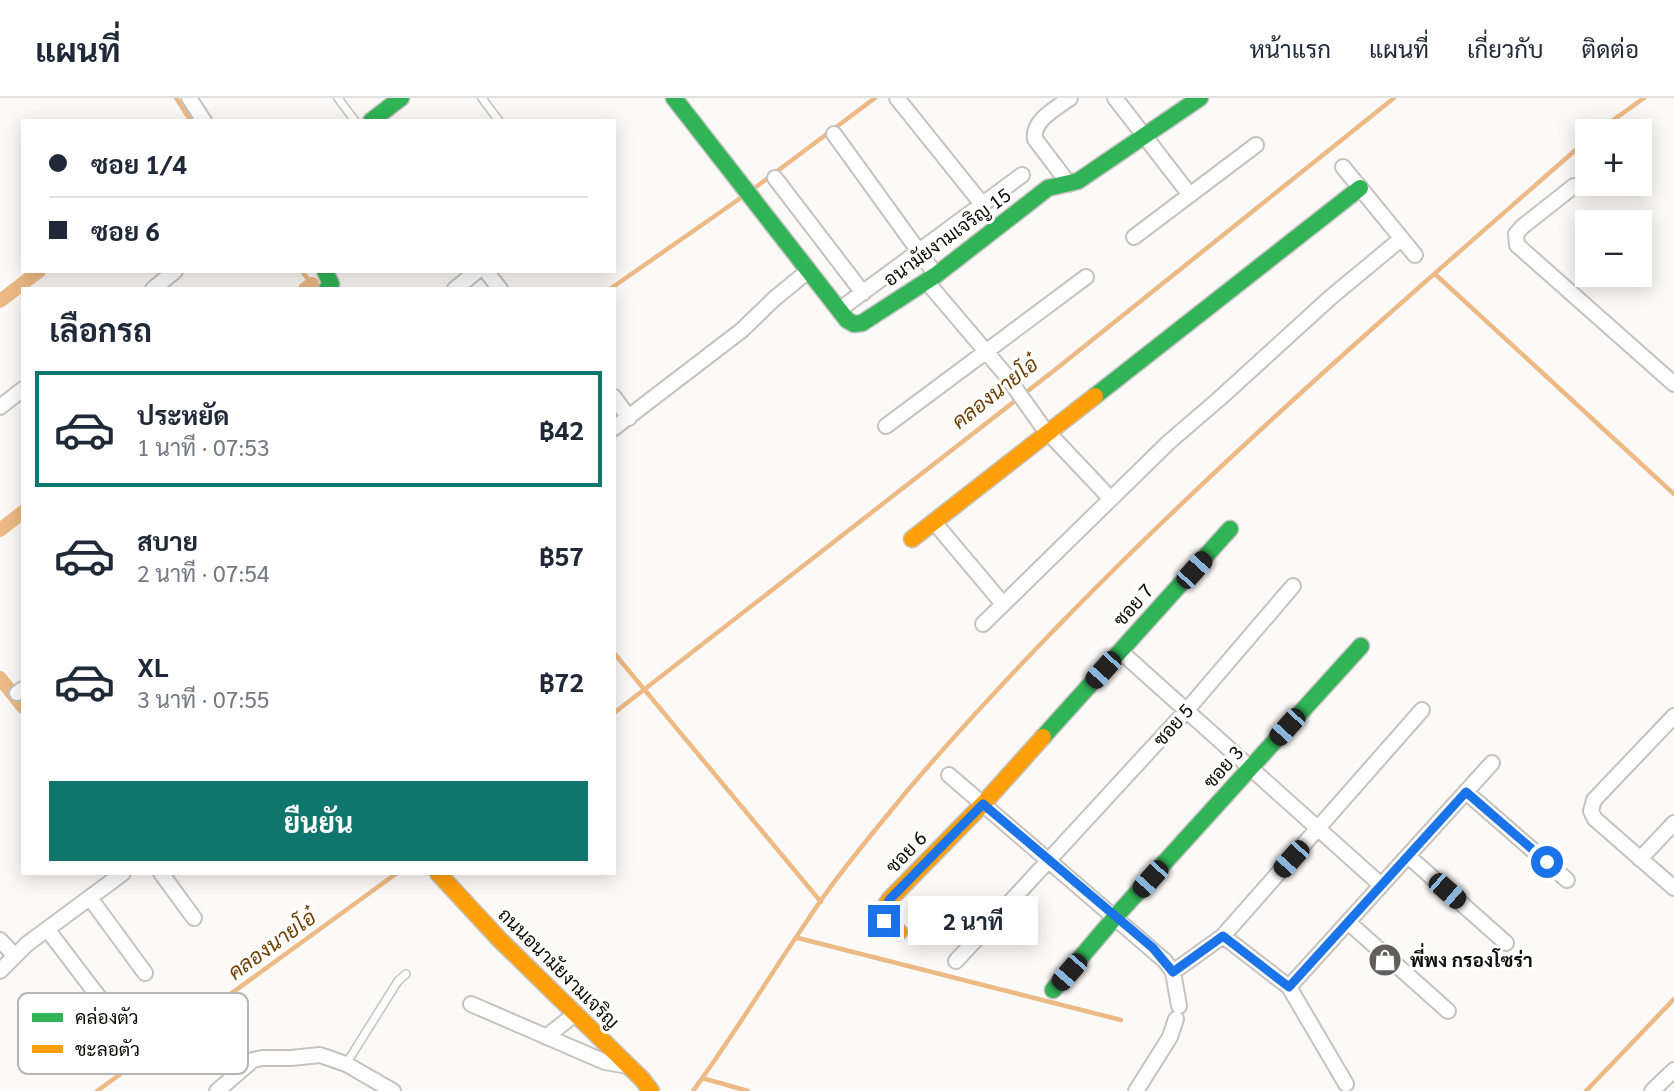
<!DOCTYPE html>
<html lang="th">
<head>
<meta charset="utf-8">
<style>
	body { margin:0; font-family:Georgia,Sarabun,serif; background:#f2f2f3; color:#1f2937; height:100vh; display:flex; flex-direction:column; font-size:26px; white-space:nowrap }
	* { box-sizing:border-box; margin:0 }
	p { font-size:23px; color:#747a83 }
	.icon { flex:none; width:38px; height:38px; fill:none; stroke:currentColor; stroke-width:2; stroke-linecap:round; stroke-linejoin:round }
	.map { position:relative; flex:1; overflow:hidden }
	.panel { position:absolute; left:21px; top:189px; width:595px; height:588px; display:flex; flex-direction:column; background:#fff; border-radius:0px; box-shadow:0 4px 18px #0003 }
	.panel>* { flex:none }
	.hud { position:absolute; left:21px; top:21px; width:595px; height:154px; border-radius:0px; box-shadow:0 4px 18px #0003; display:grid; align-content:center; height:154px; padding:0 28px; background:#fff }
	.tools { position:absolute; left:1575px; top:21px; display:grid; gap:14px }
	.tools a { display:grid; place-items:center; width:77px; height:77px; border-radius:0px; background:#fff; box-shadow:0 4px 18px #0003; font-size:35px }
	.end { position:absolute; width:32px; height:32px; margin:-16px; border:9px solid #1a73e8; background:#fff; box-shadow:0 0 0 4px #fff }
	.from { border-radius:50% }
	.bubble { position:absolute; height:49px; border-radius:0px; background:#fff; box-shadow:0 4px 18px #0003; font-size:23px; font-weight:700; line-height:49px; text-align:center }
	.car { position:absolute; width:21px; height:42px; margin:-21px -10px; border-radius:9px; box-shadow:0 0 5px 2px #0007; background:linear-gradient(#222 24%,#8ab4d8 0 40%,#222 0 76%,#8ab4d8 0 86%,#222 0) }
	.hud b { display:flex; align-items:center; gap:24px; height:66px; font-size:26px }
	.hud b+b { border-top:2px solid #e0e1e3 }
	.hud i { width:18px; height:18px; background:#1f2937 }
	ul { padding:0; list-style:none }
	li { display:flex; align-items:center; gap:21px; height:116px; margin:0 14px 10px; padding:0 14px; border:4px solid transparent; border-radius:0px }
	li div { flex:1 }
	li b { display:block; font-size:26px }
	li em { font-style:normal; font-weight:700 }
	li.active { border-color:#0f766e }
	li>.icon { width:63px; height:63px; stroke-width:1.5 }
	h2 { padding:0 28px; font-size:32px; line-height:84px }
	.action { display:flex; gap:14px; margin-top:auto; padding:14px 28px }
	.action a { flex:1; height:80px; border-radius:0px; background:#0f766e; color:#fff; font-size:28px; font-weight:700; line-height:80px; text-align:center }
	header { display:flex; align-items:center; gap:42px; box-sizing:border-box; height:98px; padding:0 35px; background:#fff; border-bottom:2px solid #e0e1e3 }
	header strong { font-size:33px }
	nav { display:flex; gap:38px; margin-inline-start:auto; font-size:24px }
	.map>svg:first-child { display:block }
	.lines { fill:none; stroke-linecap:round; stroke-linejoin:round }
	.stream { stroke:#edba85; stroke-width:4.5 }
	.canal { stroke:#edba85; stroke-width:14 }
	.lane-casing { stroke:#c6c2c0; stroke-width:10 }
	.street-casing { stroke:#c6c2c0; stroke-width:18 }
	.fast-casing { stroke:#c6c2c0; stroke-width:19 }
	.slow-casing { stroke:#c6c2c0; stroke-width:19 }
	.lane { stroke:#fffefe; stroke-width:7 }
	.street { stroke:#fffefe; stroke-width:14 }
	.fast { stroke:#30b455; stroke-width:16 }
	.slow { stroke:#ff9f0a; stroke-width:16 }
	.route { stroke:#1a73e8; stroke-width:9 }
	.labels { text-anchor:middle; stroke-width:6; stroke-linejoin:round; paint-order:stroke }
	.street-label { font-size:19px; fill:#0e0b08; stroke:#fff }
	.poi-label { font-size:19px; font-weight:bold; fill:#0e0b08; stroke:#fff; text-anchor:start }
	.water-label { font-size:21px; font-style:italic; fill:#6e3f00; stroke:#fff }
	.key { fill:#fff; stroke:#b7b6b5; stroke-width:2 }
	.key-label { font-size:19px; fill:#0e0b08 }
</style>
</head>
<body>
<header>
<strong>แผนที่</strong>
<nav><a>หน้าแรก</a><a>แผนที่</a><a>เกี่ยวกับ</a><a>ติดต่อ</a></nav>
</header>
<div class="map">
<svg width="1674" height="993" viewBox="0 0 1674 993">
	<rect width="100%" height="100%" fill="#fcfaf8"/>
	<g class="lines">
		<!-- stream -->
		<path class="stream" d="M 176,0 L 191,23
			M 1598,33 L 1644,0
			M 752,92 L 875,0
			M 302,173 L 315,191
			M 1435,176 L 1674,396
			M 610,191 L 742,99
			M 614,555 L 821,804
			M 614,615 L 1056,271 L 1394,0
			M 798,840 L 1121,922
			M 702,980 L 748,993
			M 97,993 L 397,775
			M 693,993 C 741,927 782,857 829,791 C 853,758 881,725 907,693 C 1109,456 1353,247 1587,42
			M 1586,993 L 1674,901"/>
		<!-- canal -->
		<path class="canal" d="M 305,191 L 312,186
			M 0,203 L 39,173
			M 0,432 L 23,414
			M 0,580 L 23,609"/>
		<defs>
			<path id="lane" d="M 338,0 L 355,23
				M 482,0 L 499,23
				M 346,966 L 398,883 L 406,876"/>
			<path id="street" d="M 189,0 L 204,23
				M 897,0 L 982,106
				M 1115,0 L 1190,97
				M 834,36 L 936,177
				M 1343,69 L 1415,157
				M 775,80 L 863,195
				M 1069,86 L 1035,41 C 1032,22 1057,10 1070,0
				M 1574,88 L 1522,129 L 1516,136 L 1517,147 L 1674,286
				M 1134,139 L 1256,47
				M 486,173 L 500,191
				M 927,184 L 1005,276 L 1042,328 L 1110,400
				M 153,191 L 175,173
				M 455,191 L 477,173
				M 839,212 L 1022,77
				M 614,299 L 629,320
				M 0,309 L 23,291
				M 886,328 L 1086,179
				M 614,330 L 742,232 L 774,201 L 808,173
				M 934,424 L 1003,506
				M 983,526 L 1169,344 L 1219,301 L 1331,199 L 1401,141
				M 1120,553 L 1381,787
				M 17,595 L 23,591
				M 1674,618 L 1594,702 L 1591,713 L 1595,721 L 1674,790
				M 949,677 L 1165,863 L 1173,874 L 1179,908
				M 1466,694 L 1567,782
				M 1408,758 L 1506,845
				M 1640,761 L 1674,725
				M 161,775 L 194,820
				M 90,800 L 145,875
				M 1348,824 L 1448,913
				M 47,831 L 101,902
				M 1223,838 L 1289,889 L 1346,986
				M 0,842 L 15,858
				M 956,863 L 1186,613 L 1293,488
				M 0,873 L 27,846 L 123,775
				M 1173,874 L 1223,838 L 1422,612
				M 1289,889 L 1492,665
				M 471,906 L 605,964 L 628,968
				M 546,939 L 575,916
				M 217,993 L 253,962 L 262,960 L 291,960 L 320,957 L 346,966 L 393,993
				M 1136,993 L 1170,939 L 1176,921
				M 1652,993 L 1674,972"/>
			<path id="fast" d="M 674,0 L 847,222 L 854,226 L 862,225 L 936,177 L 1048,90 L 1078,83 L 1200,0
				M 371,23 L 401,0
				M 325,173 L 331,186 L 327,191
				M 1095,298 L 1360,90
				M 1043,639 L 1230,431
				M 1053,892 L 1116,818 L 1361,548"/>
			<path id="slow" d="M 912,441 L 1095,298
				M 438,775 L 500,842 L 642,981 L 651,993
				M 899,834 L 884,823 L 880,816 L 890,801 L 983,706 L 1043,639"/>
		</defs>
		<!-- lane casing -->
		<use href="#lane" class="lane-casing"/>
		<!-- street casing -->
		<use href="#street" class="street-casing"/>
		<!-- fast casing -->
		<use href="#fast" class="fast-casing"/>
		<!-- slow casing -->
		<use href="#slow" class="slow-casing"/>
		<!-- lane -->
		<use href="#lane" class="lane"/>
		<!-- street -->
		<use href="#street" class="street"/>
		<!-- fast -->
		<use href="#fast" class="fast"/>
		<!-- slow -->
		<use href="#slow" class="slow"/>
	</g>
	<g class="lines">
		<!-- route -->
		<path class="route" d="M 884,823 L 880,816 L 890,801 L 983,706 L 1153,850 L 1173,874 L 1223,838 L 1289,889 L 1466,694 L 1547,764"/>
	</g>
	<!-- icons -->
	<defs>
		<symbol id="shop-disc" viewBox="-11 -11 22 22"><circle r="9.5" fill="#615f5c" stroke="#fff"/><path d="M-5-2.5h2.3a2.7 3.5 0 0 1 5.4 0H5L5.5 6h-11ZM-1.5-2.5h3a1.5 2.3 0 0 0-3 0Z" fill="#fff"/></symbol>
	</defs>
	<g fill-rule="evenodd">
		<use href="#shop-disc" x="1366" y="843" width="38" height="38"/>
	</g>
	<g class="labels">
		<!-- street labels -->
		<g class="street-label">
			<text transform="translate(947 139) rotate(-36)" y="7">อนามัยงามเจริญ 15</text>
			<text transform="translate(1133 507) rotate(-48)" y="7">ซอย 7</text>
			<text transform="translate(1173 627) rotate(-48)" y="7">ซอย 5</text>
			<text transform="translate(1223 669) rotate(-48)" y="7">ซอย 3</text>
			<text transform="translate(906 754) rotate(-46)" y="7">ซอย 6</text>
			<text transform="translate(559 870) rotate(45)" y="7">ถนนอนามัยงามเจริญ</text>
		</g>
		<!-- poi labels -->
		<g class="poi-label">
			<text x="1410" y="869">พี่พง กรองโซร่า</text>
		</g>
		<!-- water labels -->
		<g class="water-label">
			<text transform="translate(995 295) rotate(-38)" y="7">คลองนายโอ๋</text>
			<text transform="translate(272 847) rotate(-36)" y="7">คลองนายโอ๋</text>
		</g>
	</g>
	<!-- legend -->
	<rect x="18" y="895" width="230" height="81" rx="10" class="key"/>
	<rect x="32" y="915" width="31" height="9" fill="#30b455"/>
	<rect x="32" y="947" width="31" height="8" fill="#ff9f0a"/>
	<g class="key-label">
		<text x="75" y="926">คล่องตัว</text>
		<text x="75" y="958">ชะลอตัว</text>
	</g>
</svg>
<div class="tools">
<a>+</a>
<a>−</a>
</div>
<i class="end from" style="left:1547px;top:764px"></i>
<i class="end" style="left:884px;top:823px"></i>
<div class="bubble" style="left:908px;top:798px;width:130px">2 นาที</div>
<i class="car" style="left:1194px;top:472px;rotate:42deg"></i>
<i class="car" style="left:1103px;top:572px;rotate:222deg"></i>
<i class="car" style="left:1287px;top:629px;rotate:222deg"></i>
<i class="car" style="left:1291px;top:761px;rotate:222deg"></i>
<i class="car" style="left:1150px;top:781px;rotate:222deg"></i>
<i class="car" style="left:1447px;top:793px;rotate:131deg"></i>
<i class="car" style="left:1069px;top:874px;rotate:221deg"></i>
<div class="hud">
<b><i class="from"></i>ซอย 1/4</b>
<b><i></i>ซอย 6</b>
</div>
<section class="panel">
<h2>เลือกรถ</h2>
<ul>
<li class="active"><svg class="icon" aria-label="car" viewBox="0 0 24 24"><path d="M5 17H2v-5l4-1 3-4h7l3 4 3 1v5h-3M9 17h6M6 11h13"/><circle cx="7" cy="17" r="2"/><circle cx="17" cy="17" r="2"/></svg><div><b>ประหยัด</b><p>1 นาที · 07:53</p></div><em>฿42</em></li>
<li><svg class="icon" aria-label="car" viewBox="0 0 24 24"><path d="M5 17H2v-5l4-1 3-4h7l3 4 3 1v5h-3M9 17h6M6 11h13"/><circle cx="7" cy="17" r="2"/><circle cx="17" cy="17" r="2"/></svg><div><b>สบาย</b><p>2 นาที · 07:54</p></div><em>฿57</em></li>
<li><svg class="icon" aria-label="car" viewBox="0 0 24 24"><path d="M5 17H2v-5l4-1 3-4h7l3 4 3 1v5h-3M9 17h6M6 11h13"/><circle cx="7" cy="17" r="2"/><circle cx="17" cy="17" r="2"/></svg><div><b>XL</b><p>3 นาที · 07:55</p></div><em>฿72</em></li>
</ul>
<div class="action"><a>ยืนยัน</a></div>
</section>
</div>
</body>
</html>
